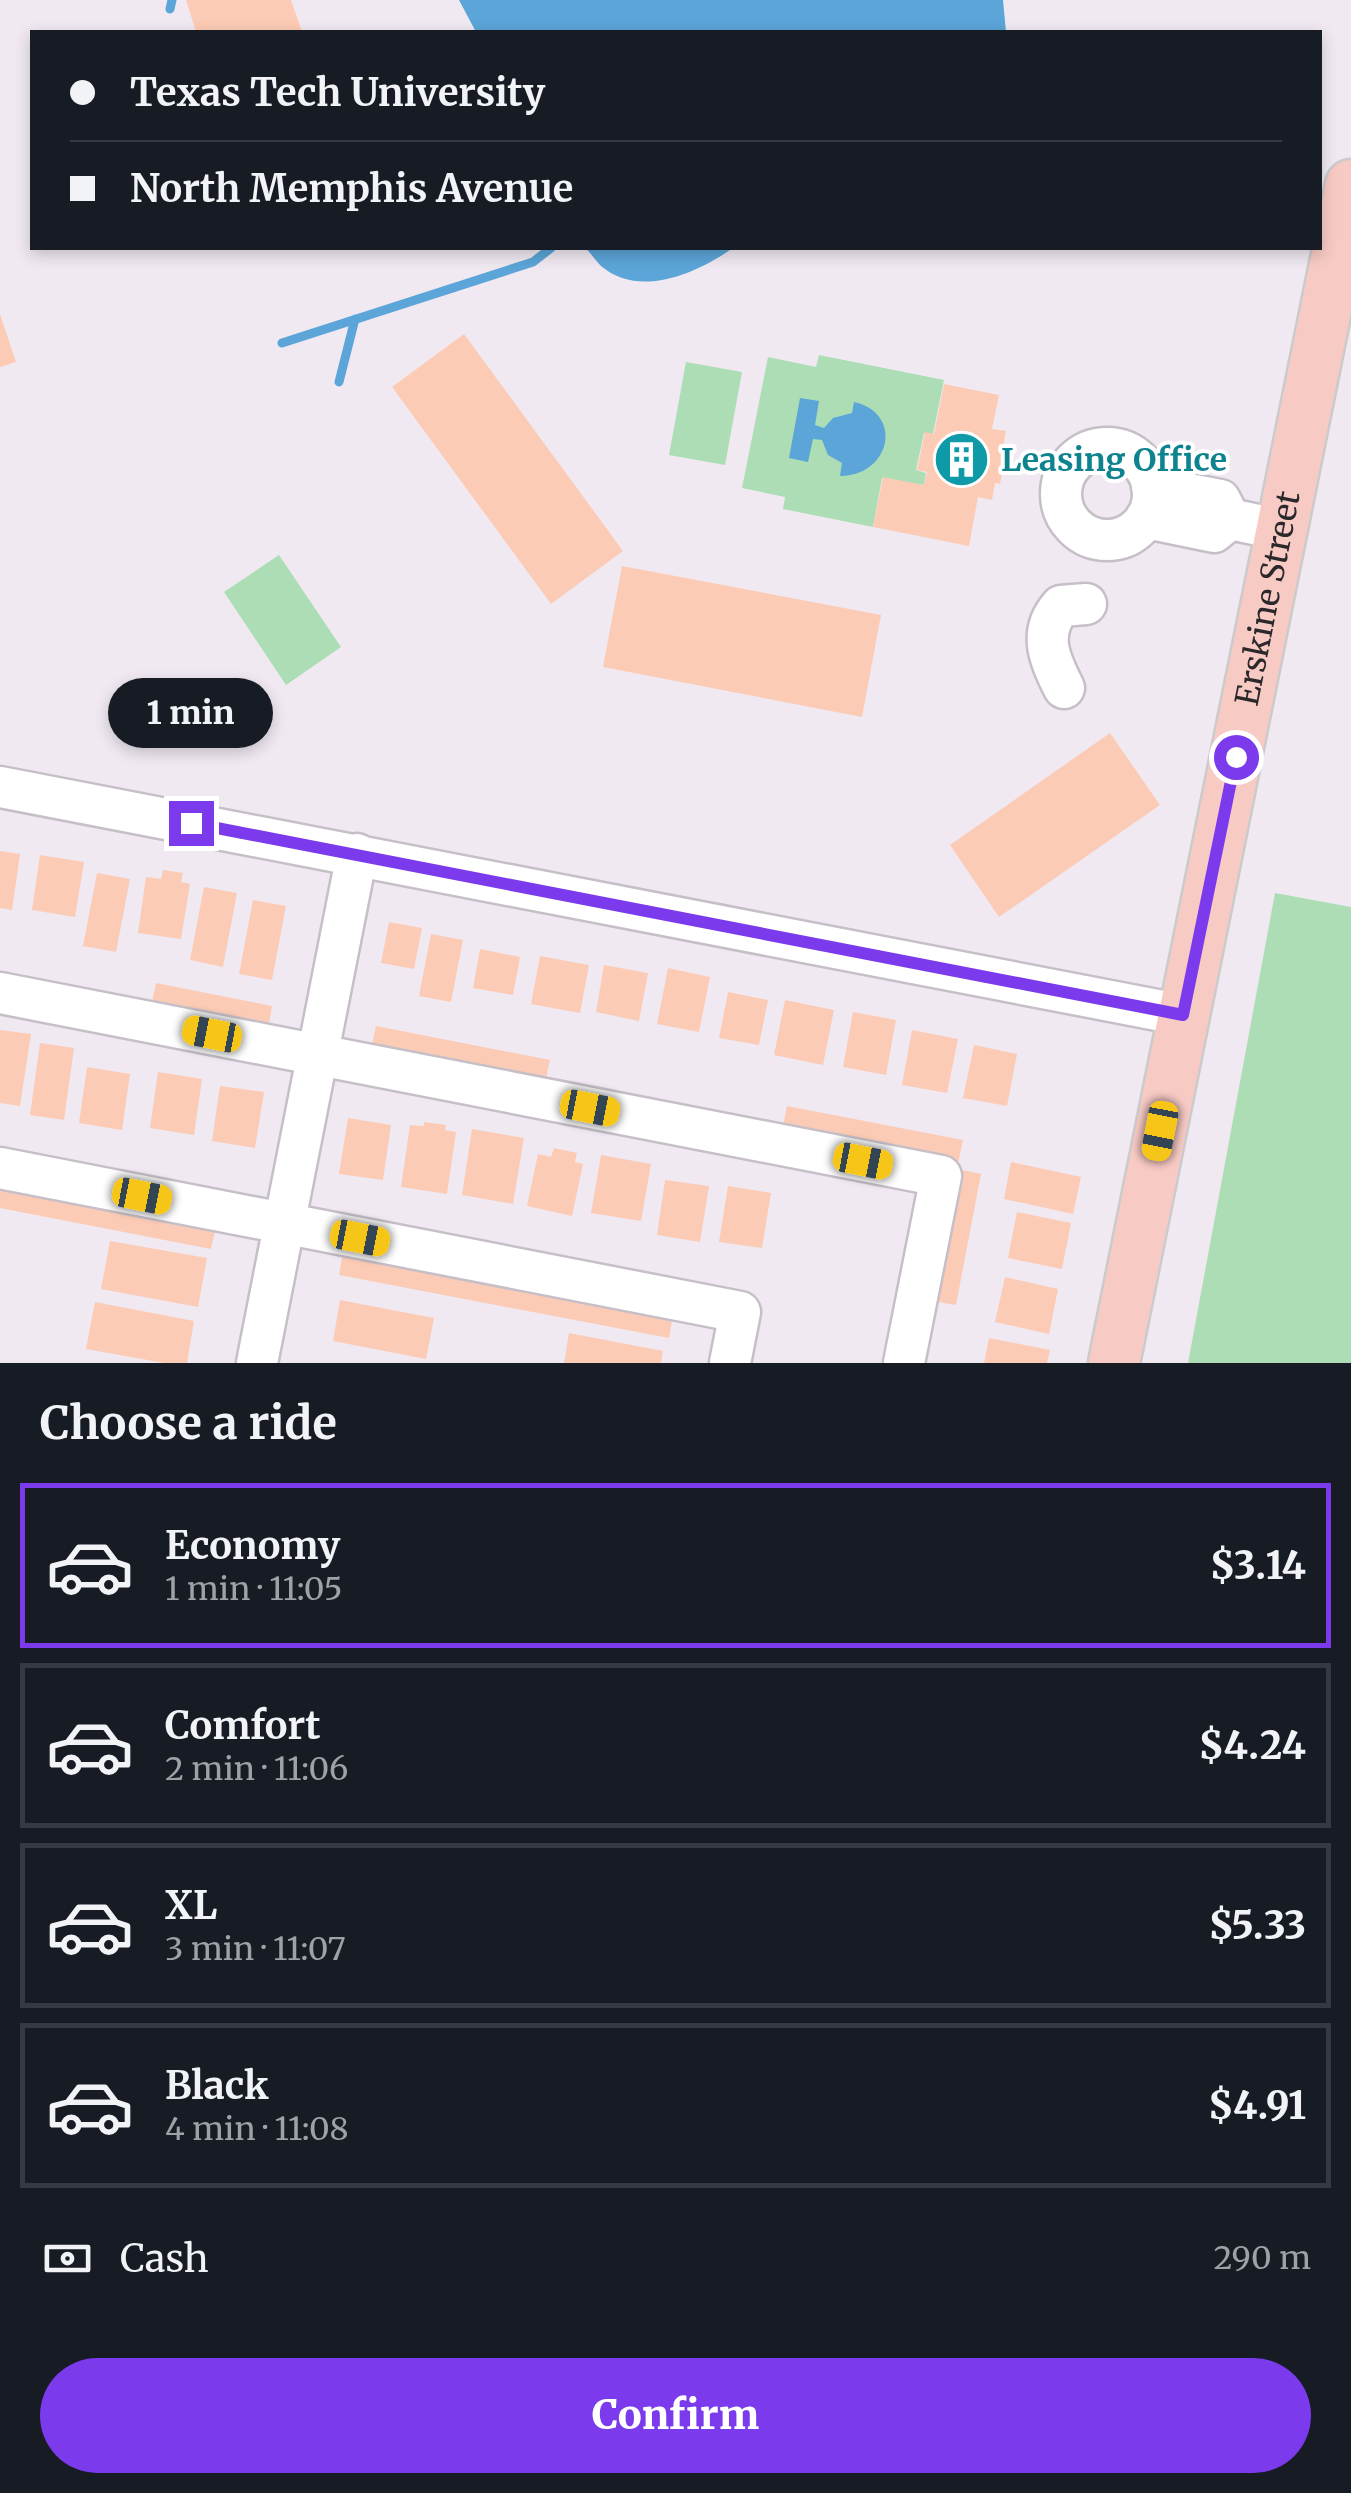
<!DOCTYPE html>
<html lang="en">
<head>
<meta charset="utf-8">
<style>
	body { margin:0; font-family:Merriweather,serif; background:#242831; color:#f1f3f6; height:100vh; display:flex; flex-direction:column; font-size:38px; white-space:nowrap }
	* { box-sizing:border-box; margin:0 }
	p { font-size:32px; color:#9ea1a6 }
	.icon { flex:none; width:55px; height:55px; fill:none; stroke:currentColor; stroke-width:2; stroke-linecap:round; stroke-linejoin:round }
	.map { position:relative; height:1363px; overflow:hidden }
	.details { display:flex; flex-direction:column; background:#171b24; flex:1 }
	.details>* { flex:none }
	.top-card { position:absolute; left:30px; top:30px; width:1292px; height:220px; border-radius:0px; box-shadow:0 5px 15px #0003; display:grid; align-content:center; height:220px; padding:0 40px; background:#171b24 }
	.end { position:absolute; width:45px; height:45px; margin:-22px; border:12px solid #7c3aed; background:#fff; box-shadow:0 0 0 5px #fff }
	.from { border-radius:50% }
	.bubble { position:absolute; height:70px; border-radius:35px; background:#171b24; box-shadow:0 5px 15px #0003; font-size:32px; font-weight:800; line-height:70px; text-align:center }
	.car { position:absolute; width:30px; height:60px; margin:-30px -15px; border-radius:12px; box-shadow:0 0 8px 2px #0007; background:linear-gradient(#f5c518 24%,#345 0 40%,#f5c518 0 76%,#345 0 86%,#f5c518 0) }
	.top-card b { display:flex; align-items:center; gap:35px; height:95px; font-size:38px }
	.top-card b+b { border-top:2px solid #363941 }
	.top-card i { width:25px; height:25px; background:#f1f3f6 }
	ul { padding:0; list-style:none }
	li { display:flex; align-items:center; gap:30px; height:165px; margin:0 20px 15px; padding:0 20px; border:5px solid #363941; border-radius:0px }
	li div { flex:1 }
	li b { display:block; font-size:38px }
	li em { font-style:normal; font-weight:800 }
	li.selected { border-color:#7c3aed }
	li>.icon { width:90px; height:90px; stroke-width:1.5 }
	h2 { padding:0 40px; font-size:45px; line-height:120px }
	.pay { display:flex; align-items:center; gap:25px; height:110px; padding:0 40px; font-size:38px }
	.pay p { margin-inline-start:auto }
	.primary-button { display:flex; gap:20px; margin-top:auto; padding:20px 40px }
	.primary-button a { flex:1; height:115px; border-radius:60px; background:#7c3aed; color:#fff; font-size:40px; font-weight:800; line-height:115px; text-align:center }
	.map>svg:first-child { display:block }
	.green { fill:#adddb5 }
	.water { fill:#5ba5d8 }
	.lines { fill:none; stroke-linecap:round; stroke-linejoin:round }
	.stream { stroke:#5ba5d8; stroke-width:9 }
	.building { fill:#fccbb5 }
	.minor-casing { stroke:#c6bfc8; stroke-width:45 }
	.major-casing { stroke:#cccbcc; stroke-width:55 }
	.minor { stroke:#fff; stroke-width:40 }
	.major { stroke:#f8cac4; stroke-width:50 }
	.route { stroke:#7c3aed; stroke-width:12 }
	.labels { text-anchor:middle; stroke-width:8; stroke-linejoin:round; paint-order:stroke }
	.culture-label { font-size:32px; font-weight:bold; fill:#0d838f; stroke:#fff; text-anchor:start }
	.street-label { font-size:32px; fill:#2a282b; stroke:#fff }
</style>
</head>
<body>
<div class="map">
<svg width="1351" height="1363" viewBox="0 0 1351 1363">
	<rect width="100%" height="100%" fill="#f0e9f2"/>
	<!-- green -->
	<path class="green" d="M 819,355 L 944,380 L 933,434 L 924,433 L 916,470 L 926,473 L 924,485 L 882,478 L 873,527 L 783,509 L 785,497 L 742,488 L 768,357 L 816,367 Z
		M 686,362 L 742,372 L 725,465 L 669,455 Z
		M 279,555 L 341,647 L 286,685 L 224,592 Z
		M 1275,893 L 1351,907 L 1351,1363 L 1188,1363 Z"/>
	<!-- water -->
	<path class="water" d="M 459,0 L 1003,0 L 1006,32 L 476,32 Z
		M 585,248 L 733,248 C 697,273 640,299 601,266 C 595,260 591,253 585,248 Z
		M 800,398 L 819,401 L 815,425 L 824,428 L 833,418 L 852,413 L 854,402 C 904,413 891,476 840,476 L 842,463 L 828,455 L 822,440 L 813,439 L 808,462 L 789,458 Z"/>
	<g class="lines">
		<!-- stream -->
		<path class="stream" d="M 170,9 L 172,0
			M 282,343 L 533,262 L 551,248
			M 339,382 L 355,319"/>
	</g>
	<!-- building -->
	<path class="building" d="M 186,0 L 291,0 L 302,32 L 196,32 Z
		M 0,314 L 16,362 L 0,367 Z
		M 464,334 L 623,551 L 551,604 L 392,387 Z
		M 944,384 L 999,395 L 992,429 L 1006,431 L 1003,448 L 1007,449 L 1000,484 L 995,483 L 992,500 L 978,497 L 969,546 L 873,527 L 883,477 L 924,485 L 927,472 L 917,470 L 925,432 L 934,434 Z
		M 622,566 L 881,615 L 862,717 L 603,667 Z
		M 1110,733 L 1160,805 L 999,917 L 950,845 Z
		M 0,851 L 20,854 L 12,910 L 0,908 Z
		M 40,855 L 84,862 L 75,917 L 32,910 Z
		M 163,870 L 183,873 L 181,882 L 190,884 L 181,939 L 138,933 L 146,877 L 161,879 Z
		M 97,873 L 130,879 L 116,952 L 83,946 Z
		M 204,887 L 237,893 L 223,967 L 190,960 Z
		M 253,900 L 286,906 L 272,980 L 239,974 Z
		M 389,922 L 422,928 L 414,969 L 381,963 Z
		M 431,934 L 463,940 L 451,1002 L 419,996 Z
		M 480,949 L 520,957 L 513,995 L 473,988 Z
		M 540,956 L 589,965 L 580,1013 L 531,1004 Z
		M 604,965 L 648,973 L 639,1021 L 596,1012 Z
		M 668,968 L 710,977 L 699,1032 L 657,1024 Z
		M 156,983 L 272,1006 L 268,1030 L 151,1007 Z
		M 728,992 L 768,1000 L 759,1045 L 719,1038 Z
		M 785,1000 L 834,1010 L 823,1065 L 774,1055 Z
		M 853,1012 L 896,1020 L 886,1075 L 843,1067 Z
		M 376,1026 L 550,1060 L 545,1083 L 371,1049 Z
		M 0,1030 L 31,1034 L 20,1106 L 0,1103 Z
		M 912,1030 L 958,1039 L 947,1093 L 902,1085 Z
		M 40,1043 L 74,1048 L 64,1120 L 30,1115 Z
		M 974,1045 L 1017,1054 L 1007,1106 L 963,1098 Z
		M 87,1067 L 130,1074 L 122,1130 L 79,1123 Z
		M 158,1072 L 202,1079 L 194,1135 L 150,1128 Z
		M 220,1086 L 264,1092 L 255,1148 L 212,1141 Z
		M 787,1106 L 963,1140 L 958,1164 L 782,1130 Z
		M 348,1118 L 391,1125 L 383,1180 L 339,1174 Z
		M 424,1122 L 446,1125 L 445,1130 L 456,1132 L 447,1194 L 401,1187 L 410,1125 L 424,1126 Z
		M 472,1129 L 524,1138 L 513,1204 L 462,1195 Z
		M 554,1148 L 577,1153 L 575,1162 L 583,1164 L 572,1216 L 527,1206 L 538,1154 L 551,1157 Z
		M 601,1155 L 651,1164 L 641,1221 L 591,1213 Z
		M 1011,1162 L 1081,1177 L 1073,1214 L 1004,1199 Z
		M 957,1169 L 981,1174 L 956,1305 L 932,1301 Z
		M 665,1180 L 709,1186 L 700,1242 L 657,1235 Z
		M 0,1184 L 216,1226 L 211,1249 L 0,1208 Z
		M 728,1186 L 771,1193 L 762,1248 L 719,1242 Z
		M 1017,1212 L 1071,1223 L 1062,1269 L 1008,1258 Z
		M 110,1241 L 207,1258 L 198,1307 L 101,1289 Z
		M 343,1252 L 673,1315 L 669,1338 L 339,1275 Z
		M 1005,1277 L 1058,1289 L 1049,1334 L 995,1322 Z
		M 340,1300 L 434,1318 L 426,1359 L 333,1341 Z
		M 95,1302 L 194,1321 L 187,1363 L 164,1363 L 86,1349 Z
		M 569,1333 L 663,1351 L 661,1363 L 564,1363 Z
		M 989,1338 L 1050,1350 L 1047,1363 L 984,1363 Z"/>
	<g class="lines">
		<defs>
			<path id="minor" d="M1061 494a46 46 0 1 1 92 0a46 46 0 1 1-92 0Z
				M 1152,487 L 1220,500 L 1230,519 L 1282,530
				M 1146,518 L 1214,532 L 1230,519
				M 1064,688 C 1050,661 1037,633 1061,606 L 1086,604
				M 0,787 L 1183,1015
				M 0,993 L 941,1176 L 904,1363
				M 0,1168 L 740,1312 L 730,1363
				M 257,1363 L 357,854"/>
			<g id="major">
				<path id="s1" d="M 1114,1363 L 1351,185"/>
			</g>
		</defs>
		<!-- minor casing -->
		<use href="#minor" class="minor-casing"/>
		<!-- major casing -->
		<use href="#major" class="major-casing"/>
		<!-- minor -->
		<use href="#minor" class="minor"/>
		<!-- major -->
		<use href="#major" class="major"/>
	</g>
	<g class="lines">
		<!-- route -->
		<path class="route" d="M 191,823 L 1183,1015 L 1236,757"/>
	</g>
	<!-- icons -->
	<defs>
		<symbol id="building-disc" viewBox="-11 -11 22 22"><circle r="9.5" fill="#0f9aa8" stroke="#fff"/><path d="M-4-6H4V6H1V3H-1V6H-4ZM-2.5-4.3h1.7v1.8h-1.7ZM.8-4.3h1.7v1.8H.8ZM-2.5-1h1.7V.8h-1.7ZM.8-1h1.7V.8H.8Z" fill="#fff"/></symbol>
	</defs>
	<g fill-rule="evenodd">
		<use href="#building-disc" x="930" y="428" width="63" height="63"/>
	</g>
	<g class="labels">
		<!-- culture labels -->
		<g class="culture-label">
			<text x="1001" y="471">Leasing Office</text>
		</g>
		<!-- street labels -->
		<g class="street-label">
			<text dy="11" stroke="none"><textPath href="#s1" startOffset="780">Erskine Street</textPath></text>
		</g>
	</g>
</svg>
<i class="end from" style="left:1236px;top:757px"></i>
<i class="end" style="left:191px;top:823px"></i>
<div class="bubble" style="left:108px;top:678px;width:165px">1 min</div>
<i class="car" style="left:212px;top:1034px;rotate:281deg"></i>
<i class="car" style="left:590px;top:1108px;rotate:101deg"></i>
<i class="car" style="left:1160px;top:1131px;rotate:191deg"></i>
<i class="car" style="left:863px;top:1161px;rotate:101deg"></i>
<i class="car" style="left:142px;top:1196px;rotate:101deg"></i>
<i class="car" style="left:360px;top:1238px;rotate:101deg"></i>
<div class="top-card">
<b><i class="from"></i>Texas Tech University</b>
<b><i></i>North Memphis Avenue</b>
</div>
</div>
<section class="details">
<h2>Choose a ride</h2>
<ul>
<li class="selected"><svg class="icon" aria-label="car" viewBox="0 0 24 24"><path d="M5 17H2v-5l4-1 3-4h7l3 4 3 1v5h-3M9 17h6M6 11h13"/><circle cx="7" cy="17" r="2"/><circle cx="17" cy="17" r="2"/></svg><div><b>Economy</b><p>1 min · 11:05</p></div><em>$3.14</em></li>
<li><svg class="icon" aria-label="car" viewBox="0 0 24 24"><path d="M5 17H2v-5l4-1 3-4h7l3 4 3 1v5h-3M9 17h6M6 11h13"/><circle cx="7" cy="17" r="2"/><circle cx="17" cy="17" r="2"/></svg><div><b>Comfort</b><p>2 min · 11:06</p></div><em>$4.24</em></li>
<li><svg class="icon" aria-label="car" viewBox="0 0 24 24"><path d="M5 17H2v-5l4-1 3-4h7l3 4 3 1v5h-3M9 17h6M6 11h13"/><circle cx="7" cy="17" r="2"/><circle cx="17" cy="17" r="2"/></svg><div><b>XL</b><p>3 min · 11:07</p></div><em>$5.33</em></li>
<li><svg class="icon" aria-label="car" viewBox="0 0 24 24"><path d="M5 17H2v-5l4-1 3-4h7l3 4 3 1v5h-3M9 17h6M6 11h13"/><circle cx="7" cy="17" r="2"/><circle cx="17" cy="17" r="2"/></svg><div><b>Black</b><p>4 min · 11:08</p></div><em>$4.91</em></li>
</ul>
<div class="pay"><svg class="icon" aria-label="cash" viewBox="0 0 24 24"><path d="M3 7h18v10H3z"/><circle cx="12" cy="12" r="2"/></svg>Cash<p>290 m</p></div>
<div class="primary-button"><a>Confirm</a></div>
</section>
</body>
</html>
